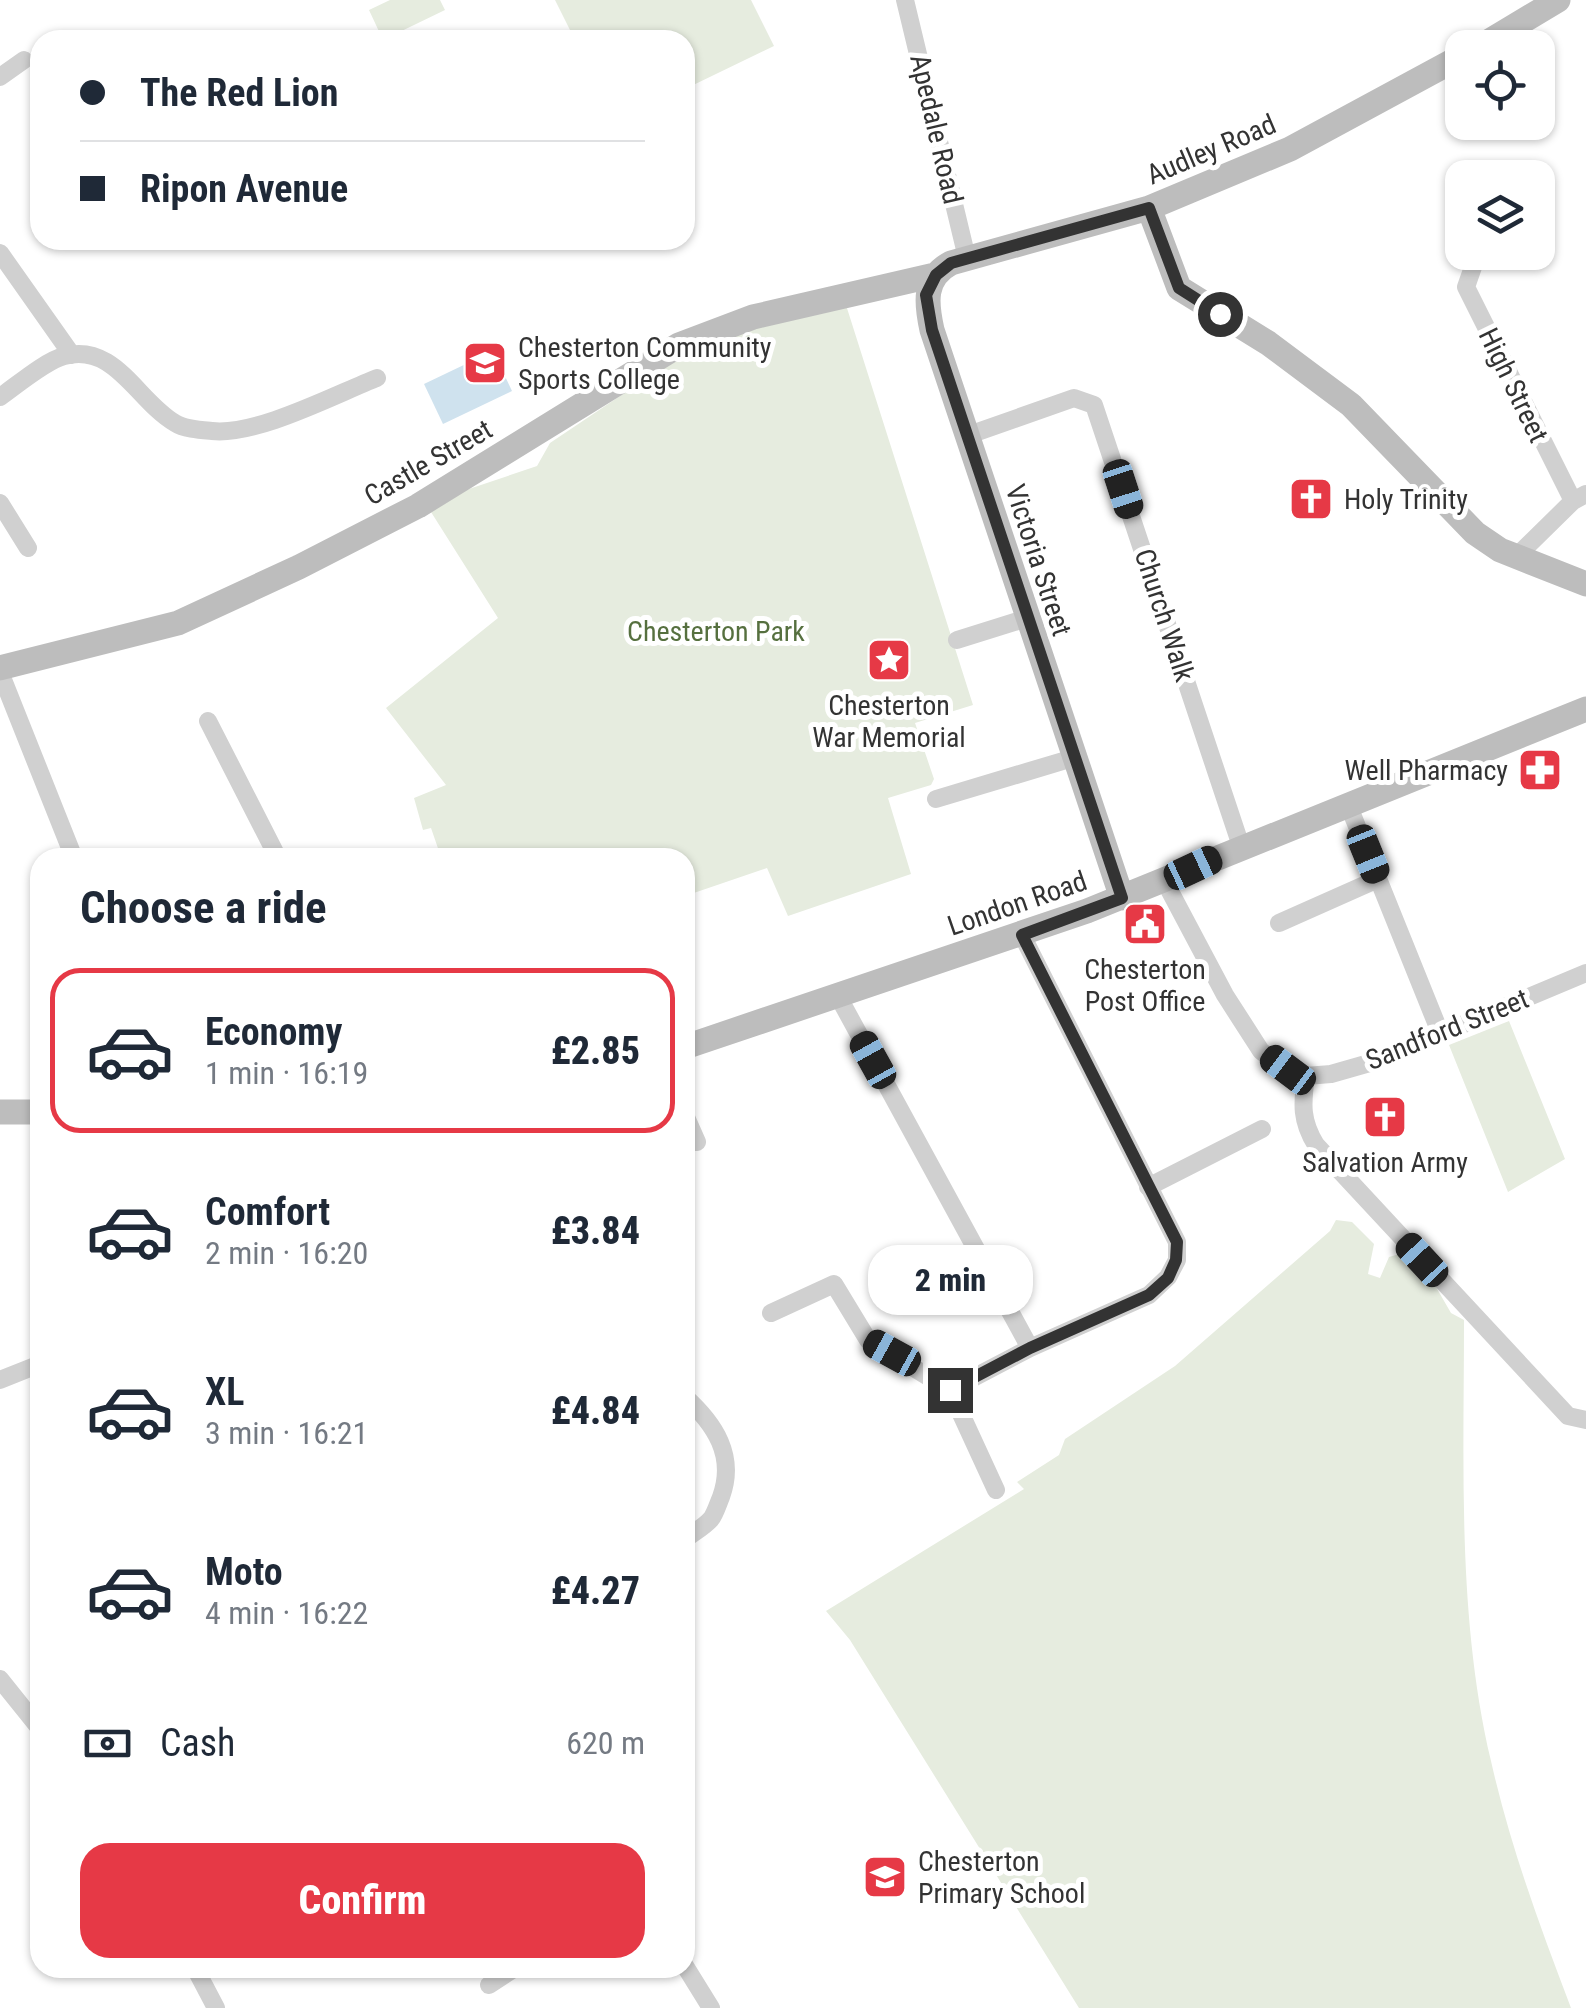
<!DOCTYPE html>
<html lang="en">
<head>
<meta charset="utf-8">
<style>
	body { margin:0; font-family:"Roboto Condensed",sans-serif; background:#f2f2f3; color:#1f2937; height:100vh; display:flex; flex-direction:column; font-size:38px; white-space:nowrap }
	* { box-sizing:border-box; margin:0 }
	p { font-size:32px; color:#747a83 }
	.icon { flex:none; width:55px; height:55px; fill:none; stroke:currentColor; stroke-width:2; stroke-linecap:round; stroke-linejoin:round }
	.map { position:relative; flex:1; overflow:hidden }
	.sheet { position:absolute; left:30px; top:848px; width:665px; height:1130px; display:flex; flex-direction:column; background:#fff; border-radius:30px; box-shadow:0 2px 8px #0004 }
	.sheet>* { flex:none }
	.hud { position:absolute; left:30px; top:30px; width:665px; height:220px; border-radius:30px; box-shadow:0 2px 8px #0004; display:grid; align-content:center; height:220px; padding:0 50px; background:#fff }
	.controls { position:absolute; left:1445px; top:30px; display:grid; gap:20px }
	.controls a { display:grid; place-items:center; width:110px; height:110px; border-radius:20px; background:#fff; box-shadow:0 2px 8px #0004; font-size:50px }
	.end { position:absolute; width:45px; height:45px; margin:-22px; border:12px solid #333; background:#fff; box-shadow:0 0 0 5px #fff }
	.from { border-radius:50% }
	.bubble { position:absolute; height:70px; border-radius:30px; background:#fff; box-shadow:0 2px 8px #0004; font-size:32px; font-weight:800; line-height:70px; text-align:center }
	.car { position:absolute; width:30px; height:60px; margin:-30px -15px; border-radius:12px; box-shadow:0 0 8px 2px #0007; background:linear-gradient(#222 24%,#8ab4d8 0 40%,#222 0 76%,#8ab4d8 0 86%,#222 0) }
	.hud b { display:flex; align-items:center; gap:35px; height:95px; font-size:38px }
	.hud b+b { border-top:2px solid #e0e1e3 }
	.hud i { width:25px; height:25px; background:#1f2937 }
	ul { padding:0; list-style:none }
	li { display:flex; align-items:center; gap:30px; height:165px; margin:0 20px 15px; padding:0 30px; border:5px solid transparent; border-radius:30px }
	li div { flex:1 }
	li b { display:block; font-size:38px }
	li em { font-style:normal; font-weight:800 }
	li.on { border-color:#e63946 }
	li>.icon { width:90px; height:90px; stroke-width:1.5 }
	h2 { padding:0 50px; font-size:45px; line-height:120px }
	.pay { display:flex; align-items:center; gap:25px; height:110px; padding:0 50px; font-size:38px }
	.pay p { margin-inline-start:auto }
	.primary-button { display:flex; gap:20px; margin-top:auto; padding:20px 50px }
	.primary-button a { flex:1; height:115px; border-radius:30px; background:#e63946; color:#fff; font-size:40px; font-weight:800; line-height:115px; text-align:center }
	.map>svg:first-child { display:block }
	.green { fill:#e6ecdf }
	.water { fill:#cfe2ee }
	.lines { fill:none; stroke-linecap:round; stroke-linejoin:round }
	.street { stroke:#d0d0d0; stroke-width:18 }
	.secondary { stroke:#bdbdbd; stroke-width:25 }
	.route { stroke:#333; stroke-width:12 }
	.labels { text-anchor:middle; stroke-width:10; stroke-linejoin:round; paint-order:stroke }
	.street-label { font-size:28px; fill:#333; stroke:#fff }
	.poi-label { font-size:28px; fill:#333; stroke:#fff; text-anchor:start }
	.park-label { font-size:28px; fill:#56703f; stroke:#fff }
</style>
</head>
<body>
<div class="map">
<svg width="1586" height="2008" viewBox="0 0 1586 2008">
	<rect width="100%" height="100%" fill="#fff"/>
	<!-- green -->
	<path class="green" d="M 390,0 L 440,0 L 445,10 L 383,40 L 369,10 Z
		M 555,0 L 751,0 L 774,46 L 685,89 L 685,40 L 575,40 Z
		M 846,305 L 973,705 L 915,723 L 934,779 L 931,785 L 888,798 L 911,874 L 788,916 L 767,868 L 685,896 L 685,858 L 441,857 L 431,828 L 423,830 L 414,798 L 446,785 L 386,708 L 498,618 L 431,512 L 466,490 L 537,466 L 550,443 L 678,357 L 743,330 Z
		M 1509,1021 L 1565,1159 L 1508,1192 L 1449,1045 Z
		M 1336,1220 L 1352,1222 L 1374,1244 L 1368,1274 L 1380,1278 L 1389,1257 L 1403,1253 L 1429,1275 L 1451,1313 L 1464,1320 C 1464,1467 1457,1617 1491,1761 C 1510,1846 1540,1926 1571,2008 L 1079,2008 L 850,1640 L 826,1611 L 1024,1489 L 1017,1482 L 1059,1455 L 1065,1439 L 1175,1366 L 1330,1231 Z"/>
	<!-- water -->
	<path class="water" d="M 493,351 L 512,391 L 443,424 L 424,384 Z"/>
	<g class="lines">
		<!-- street -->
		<path class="street" d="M 905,0 L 967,258
			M 0,77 L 24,60
			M 0,253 L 72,355
			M 1473,267 L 1466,287 L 1573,501
			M 0,397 C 16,386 45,361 64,356 C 115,342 137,401 175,423 C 184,429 200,430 212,431 C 256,436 334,395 377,378
			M 966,436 L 1074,398 L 1094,405 L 1241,846
			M 0,503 L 28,548
			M 1516,557 L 1573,501 L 1586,494
			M 957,640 L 1027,618
			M 0,672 L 74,858
			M 208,721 L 278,858
			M 936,799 L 1073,758
			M 1348,804 L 1441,1035
			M 1164,880 L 1225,995 L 1261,1051 L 1287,1070 L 1306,1076 L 1331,1074 L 1373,1062 L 1586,973
			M 1279,923 L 1378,879
			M 838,996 L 1030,1348
			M 1306,1076 C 1302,1104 1301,1121 1316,1145 L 1568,1416 L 1586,1420
			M 685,1115 L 697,1142
			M 1148,1187 L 1262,1129
			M 771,1313 L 834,1284 L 868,1340 L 950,1390 L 996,1490
			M 0,1380 L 40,1364
			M 950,1390 L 1030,1348 L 1149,1295 L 1168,1277 L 1177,1260 L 1177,1242 L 1022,935
			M 685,1397 C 715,1424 736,1456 721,1497 C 718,1504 715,1514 711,1519 C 704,1527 693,1533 685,1539
			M 0,1679 L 40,1729
			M 685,1966 L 711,2008
			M 195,1968 L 216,2008
			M 489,1985 L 515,1968"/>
		<!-- secondary -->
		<path class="secondary" d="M 1478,48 L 1558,0
			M 1149,208 L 1179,288 L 1268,343 L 1351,405 L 1475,533 L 1500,550 L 1586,584
			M 0,668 L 178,623 L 299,567 L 418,506 L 679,345 L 753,317 L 935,275
			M 1122,898 L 932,330 C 926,303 923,278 951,263 L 1149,208 L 1290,149 L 1462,56
			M 685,1047 L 1087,911 L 1586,709
			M 0,1112 L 40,1112"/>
	</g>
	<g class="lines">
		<!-- route -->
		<path class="route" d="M 950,1390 L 1030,1348 L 1149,1295 L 1168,1278 L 1176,1260 L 1177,1242 L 1022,935 L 1122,898 L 932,330 L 926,295 L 936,275 L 951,263 L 1149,208 L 1179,288 L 1220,314"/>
	</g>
	<!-- icons -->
	<defs>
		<symbol id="school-square" viewBox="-11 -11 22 22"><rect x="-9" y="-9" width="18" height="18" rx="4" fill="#e63946" stroke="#fff"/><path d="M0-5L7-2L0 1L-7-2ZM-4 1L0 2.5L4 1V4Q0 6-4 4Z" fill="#fff"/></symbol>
		<symbol id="church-square" viewBox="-11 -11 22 22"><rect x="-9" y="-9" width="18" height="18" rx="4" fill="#e63946" stroke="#fff"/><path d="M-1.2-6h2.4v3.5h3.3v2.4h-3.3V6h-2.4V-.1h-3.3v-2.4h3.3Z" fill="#fff"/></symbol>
		<symbol id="sight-square" viewBox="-11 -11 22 22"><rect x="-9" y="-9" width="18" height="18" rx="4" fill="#e63946" stroke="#fff"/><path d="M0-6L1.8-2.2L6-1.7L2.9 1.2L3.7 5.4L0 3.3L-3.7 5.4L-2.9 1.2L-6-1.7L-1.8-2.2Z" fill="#fff"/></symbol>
		<symbol id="pharmacy-square" viewBox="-11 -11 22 22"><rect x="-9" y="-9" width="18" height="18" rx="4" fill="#e63946" stroke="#fff"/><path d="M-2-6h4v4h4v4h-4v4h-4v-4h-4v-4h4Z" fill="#fff"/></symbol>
		<symbol id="civic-square" viewBox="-11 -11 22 22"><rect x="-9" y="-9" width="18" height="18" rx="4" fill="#e63946" stroke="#fff"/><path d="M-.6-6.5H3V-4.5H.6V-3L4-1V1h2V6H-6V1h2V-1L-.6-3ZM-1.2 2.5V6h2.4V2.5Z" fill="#fff"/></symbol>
	</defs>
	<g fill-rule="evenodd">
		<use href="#school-square" x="460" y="338" width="50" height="50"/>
		<use href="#church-square" x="1286" y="474" width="50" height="50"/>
		<use href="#sight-square" x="864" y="635" width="50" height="50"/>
		<use href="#pharmacy-square" x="1515" y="745" width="50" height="50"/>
		<use href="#civic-square" x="1120" y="899" width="50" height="50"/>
		<use href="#church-square" x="1360" y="1092" width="50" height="50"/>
		<use href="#school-square" x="860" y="1852" width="50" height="50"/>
	</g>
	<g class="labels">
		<!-- street labels -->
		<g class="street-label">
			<text transform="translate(937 129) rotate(77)" y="10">Apedale Road</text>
			<text transform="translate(1211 149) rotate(-23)" y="10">Audley Road</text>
			<text transform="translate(1514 385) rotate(64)" y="10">High Street</text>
			<text transform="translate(428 462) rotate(-30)" y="10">Castle Street</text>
			<text transform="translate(1039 560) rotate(72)" y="10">Victoria Street</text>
			<text transform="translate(1165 615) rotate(72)" y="10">Church Walk</text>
			<text transform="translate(1017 903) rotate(-19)" y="10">London Road</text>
			<text transform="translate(1447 1029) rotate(-22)" y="10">Sandford Street</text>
		</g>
		<!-- poi labels -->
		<g class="poi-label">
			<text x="518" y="357">Chesterton Community<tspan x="518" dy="32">Sports College</tspan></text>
			<text x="1344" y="509">Holy Trinity</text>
			<text x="889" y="715" text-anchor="middle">Chesterton<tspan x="889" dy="32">War Memorial</tspan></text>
			<text x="1508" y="780" text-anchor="end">Well Pharmacy</text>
			<text x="1145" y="979" text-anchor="middle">Chesterton<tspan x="1145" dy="32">Post Office</tspan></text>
			<text x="1385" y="1172" text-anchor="middle">Salvation Army</text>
			<text x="918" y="1871">Chesterton<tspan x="918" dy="32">Primary School</tspan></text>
		</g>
		<!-- park labels -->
		<g class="park-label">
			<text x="716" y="641">Chesterton Park</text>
		</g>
	</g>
</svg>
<div class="controls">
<a><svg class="icon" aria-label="locate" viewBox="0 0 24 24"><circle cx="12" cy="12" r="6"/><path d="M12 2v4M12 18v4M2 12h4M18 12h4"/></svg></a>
<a><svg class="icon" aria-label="layers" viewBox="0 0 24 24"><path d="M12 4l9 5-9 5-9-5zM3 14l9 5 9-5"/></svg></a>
</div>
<i class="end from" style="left:1220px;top:314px"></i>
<i class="end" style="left:950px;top:1390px"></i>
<div class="bubble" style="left:868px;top:1245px;width:165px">2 min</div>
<i class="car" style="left:1123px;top:489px;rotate:162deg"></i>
<i class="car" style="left:1368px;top:854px;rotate:158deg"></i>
<i class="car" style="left:1193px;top:868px;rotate:65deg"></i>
<i class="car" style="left:873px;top:1060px;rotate:331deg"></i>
<i class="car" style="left:1288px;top:1070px;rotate:307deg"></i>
<i class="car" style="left:1422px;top:1260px;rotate:317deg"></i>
<i class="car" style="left:892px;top:1353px;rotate:299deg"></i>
<div class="hud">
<b><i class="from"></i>The Red Lion</b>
<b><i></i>Ripon Avenue</b>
</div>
<section class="sheet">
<h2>Choose a ride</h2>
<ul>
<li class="on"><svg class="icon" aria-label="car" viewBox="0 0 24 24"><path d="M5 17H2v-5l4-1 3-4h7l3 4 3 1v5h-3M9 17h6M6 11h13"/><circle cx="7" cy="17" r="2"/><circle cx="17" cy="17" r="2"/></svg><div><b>Economy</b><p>1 min · 16:19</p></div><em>£2.85</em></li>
<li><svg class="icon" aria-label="car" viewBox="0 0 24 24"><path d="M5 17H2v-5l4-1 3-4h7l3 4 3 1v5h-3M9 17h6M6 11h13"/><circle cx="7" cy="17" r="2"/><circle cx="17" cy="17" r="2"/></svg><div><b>Comfort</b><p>2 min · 16:20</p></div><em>£3.84</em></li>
<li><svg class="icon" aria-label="car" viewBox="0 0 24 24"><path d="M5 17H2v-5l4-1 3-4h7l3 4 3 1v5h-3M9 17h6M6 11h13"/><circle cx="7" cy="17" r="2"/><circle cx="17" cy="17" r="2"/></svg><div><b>XL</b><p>3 min · 16:21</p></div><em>£4.84</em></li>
<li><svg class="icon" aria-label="car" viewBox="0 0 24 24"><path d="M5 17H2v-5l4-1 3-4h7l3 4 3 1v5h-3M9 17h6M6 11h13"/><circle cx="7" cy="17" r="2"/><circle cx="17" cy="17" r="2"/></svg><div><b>Moto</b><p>4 min · 16:22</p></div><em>£4.27</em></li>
</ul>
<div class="pay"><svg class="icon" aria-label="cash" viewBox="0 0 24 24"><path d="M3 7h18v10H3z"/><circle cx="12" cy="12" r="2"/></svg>Cash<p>620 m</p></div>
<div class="primary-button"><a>Confirm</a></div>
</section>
</div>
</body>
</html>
